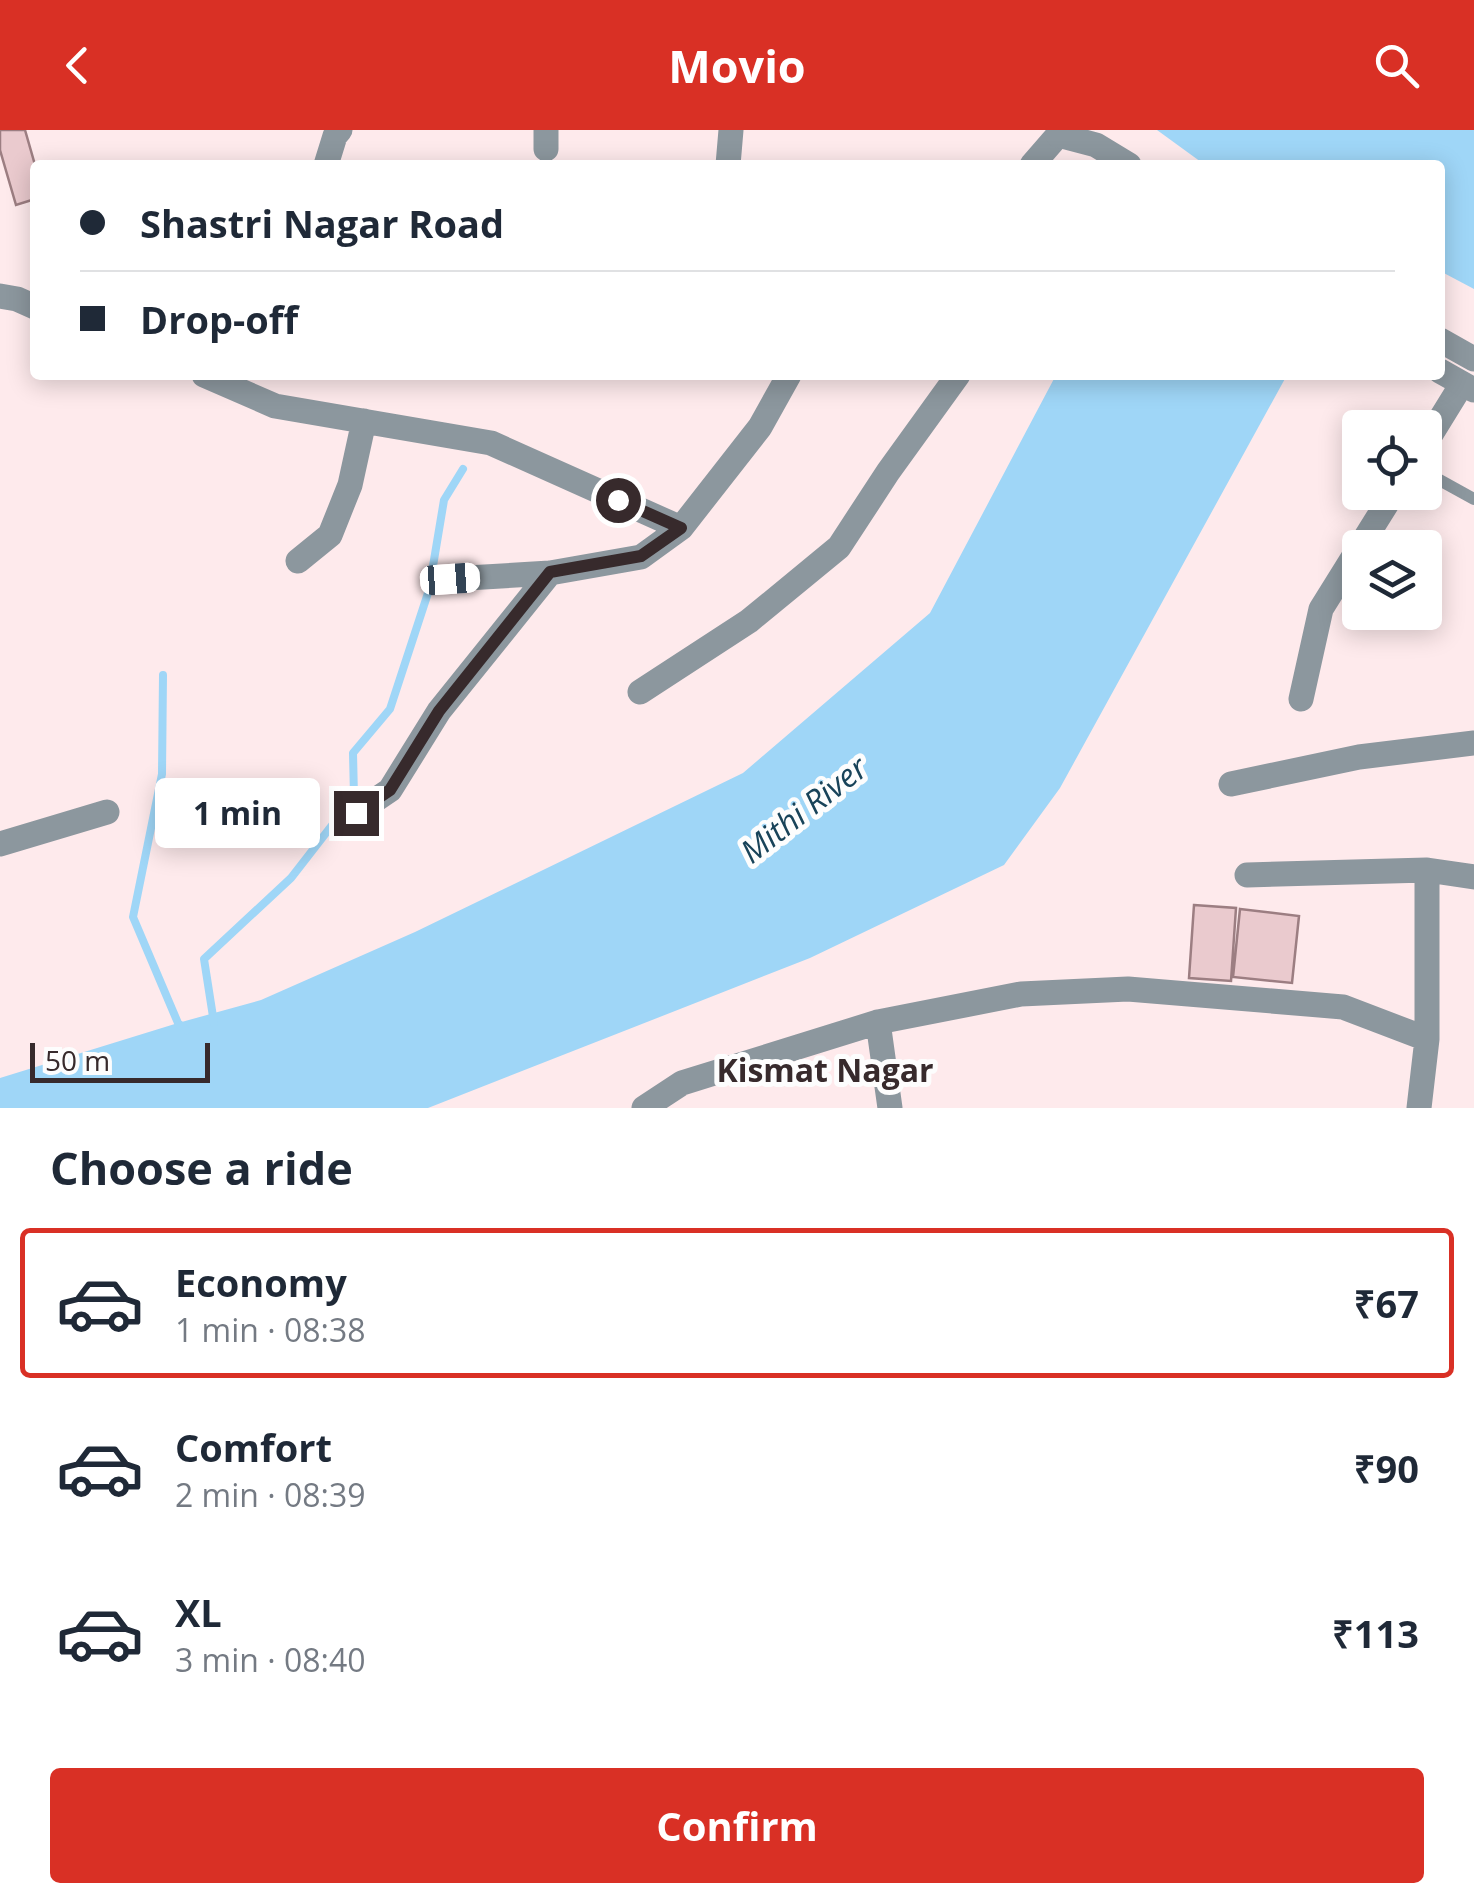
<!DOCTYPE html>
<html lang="en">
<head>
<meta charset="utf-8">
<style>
	body { margin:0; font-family:"Open Sans",sans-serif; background:#f2f2f3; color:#1f2937; height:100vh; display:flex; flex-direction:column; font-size:38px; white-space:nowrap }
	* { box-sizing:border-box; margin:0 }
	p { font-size:32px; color:#747a83 }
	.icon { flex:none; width:55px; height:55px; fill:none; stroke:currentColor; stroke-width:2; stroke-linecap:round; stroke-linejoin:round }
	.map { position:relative; height:978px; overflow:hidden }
	.panel { display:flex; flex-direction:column; background:#fff; flex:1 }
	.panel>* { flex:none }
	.guide { position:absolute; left:30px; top:30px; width:1415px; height:220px; border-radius:10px; box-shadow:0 5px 25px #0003; display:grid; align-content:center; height:220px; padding:0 50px; background:#fff }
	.fabs { position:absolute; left:1342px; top:280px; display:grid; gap:20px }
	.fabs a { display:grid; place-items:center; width:100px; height:100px; border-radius:10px; background:#fff; box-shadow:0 5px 25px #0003; font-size:50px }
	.scale { position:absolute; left:30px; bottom:25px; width:180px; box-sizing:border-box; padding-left:10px; border:5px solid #372a2c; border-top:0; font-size:28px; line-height:35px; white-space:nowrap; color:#372a2c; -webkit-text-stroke:8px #fdfdfd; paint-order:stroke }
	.end { position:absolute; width:45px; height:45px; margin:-22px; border:12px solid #372a2c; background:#fff; box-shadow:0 0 0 5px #fff }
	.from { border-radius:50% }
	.bubble { position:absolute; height:70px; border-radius:10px; background:#fff; box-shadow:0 5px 25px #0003; font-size:32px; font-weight:700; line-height:70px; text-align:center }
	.car { position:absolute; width:30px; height:60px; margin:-30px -15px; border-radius:12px; box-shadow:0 0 8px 2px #0007; background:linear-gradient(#fff 24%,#345 0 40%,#fff 0 76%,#345 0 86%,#fff 0) }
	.guide b { display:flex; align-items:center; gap:35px; height:95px; font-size:38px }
	.guide b+b { border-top:2px solid #e0e1e3 }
	.guide i { width:25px; height:25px; background:#1f2937 }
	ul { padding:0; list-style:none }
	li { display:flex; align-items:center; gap:30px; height:150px; margin:0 20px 15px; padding:0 30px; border:5px solid transparent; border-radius:10px }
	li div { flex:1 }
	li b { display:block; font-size:38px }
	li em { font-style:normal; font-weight:700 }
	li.active { border-color:#d93025 }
	li>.icon { width:90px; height:90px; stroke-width:1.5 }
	h2 { padding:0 50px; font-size:45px; line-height:120px }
	.cta { display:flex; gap:20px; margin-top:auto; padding:20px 50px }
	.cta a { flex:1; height:115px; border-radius:10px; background:#d93025; color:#fff; font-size:40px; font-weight:700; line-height:115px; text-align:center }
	header { display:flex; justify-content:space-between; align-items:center; height:130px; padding:0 50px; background:#d93025; color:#fff; font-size:45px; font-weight:700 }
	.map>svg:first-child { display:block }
	.water { fill:#9fd6f7 }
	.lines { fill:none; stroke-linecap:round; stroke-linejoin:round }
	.stream { stroke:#9fd6f7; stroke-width:8 }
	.building { fill:#eacace; stroke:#9c7e82; stroke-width:2.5 }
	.service { stroke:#8c979e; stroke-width:12 }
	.minor { stroke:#8c979e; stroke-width:25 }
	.tertiary { stroke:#8c979e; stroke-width:25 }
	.route { stroke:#372a2c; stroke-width:12 }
	.labels { text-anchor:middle; stroke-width:10; stroke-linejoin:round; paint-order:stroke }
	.water-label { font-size:32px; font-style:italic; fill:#184359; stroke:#fdfdfd }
	.neighbourhood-label { font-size:32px; font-weight:bold; fill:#372a2c; stroke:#fdfdfd }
</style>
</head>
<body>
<header><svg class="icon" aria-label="back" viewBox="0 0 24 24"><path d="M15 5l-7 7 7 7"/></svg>Movio<svg class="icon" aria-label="search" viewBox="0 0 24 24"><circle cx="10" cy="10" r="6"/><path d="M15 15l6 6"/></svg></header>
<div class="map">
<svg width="1474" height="978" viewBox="0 0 1474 978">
	<rect width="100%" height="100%" fill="#feeaec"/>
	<!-- water -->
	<path class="water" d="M 1157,0 L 1474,0 L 1474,159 L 1440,141 L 1440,35 L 1201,35 L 1201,32 Z
		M 1056,245 L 1287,245 L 1060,658 L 1004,735 L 810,828 L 428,978 L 0,978 L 0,948 L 178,893 L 261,870 L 415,802 L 743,643 L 930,483 Z"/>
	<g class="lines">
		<!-- stream -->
		<path class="stream" d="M 163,545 L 162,644 L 133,787 L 178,893 L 186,900
			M 214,893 L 204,829 L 291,748 L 354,667 L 353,623 L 390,579 L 429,460 L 444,370 L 463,339"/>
	</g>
	<!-- building -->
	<path class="building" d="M 0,0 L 25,0 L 35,35 L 35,69 L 16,75 L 0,20 Z
		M 1194,775 L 1236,778 L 1231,851 L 1189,848 Z
		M 1240,779 L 1299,786 L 1292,853 L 1233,847 Z"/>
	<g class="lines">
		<!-- service -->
		<path class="service" d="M 1425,342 L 1474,369"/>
		<!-- minor -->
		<path class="minor" d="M 546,0 L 546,19
			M 326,35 L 335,6 L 340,0
			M 728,35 L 731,0
			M 1032,35 L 1058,5
			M 0,166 L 17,169 L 35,177
			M 204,245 L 275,276 L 491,313 L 681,398
			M 1425,314 L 1462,254
			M 298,431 L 330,405 L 350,355 L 364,291
			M 450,449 L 550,443 L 641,427 L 681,398 L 760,297 L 789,245
			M 640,562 L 749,491 L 839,417 L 888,342 L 958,245
			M 1301,569 L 1321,479 L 1394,362
			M 1231,654 L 1359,627 L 1474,613
			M 356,683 L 390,660 L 439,581 L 550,443
			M 0,714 L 107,682
			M 1247,745 L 1427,740 L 1474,747
			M 878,892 L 890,978
			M 644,978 L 682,953 L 878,892 L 1021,864 L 1128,859 L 1343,877 L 1427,909
			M 1419,978 L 1427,909 L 1427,740"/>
		<!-- tertiary -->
		<path class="tertiary" d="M 1058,5 L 1096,15 L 1129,35
			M 1440,210 L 1474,229
			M 1440,241 L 1474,260"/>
	</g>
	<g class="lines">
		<!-- route -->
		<path class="route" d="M 356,683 L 390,660 L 439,581 L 550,442 L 641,426 L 681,398 L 618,370"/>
	</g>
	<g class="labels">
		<!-- water labels -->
		<g class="water-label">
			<text transform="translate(804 680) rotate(-38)" y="11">Mithi River</text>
		</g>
		<!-- neighbourhood labels -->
		<g class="neighbourhood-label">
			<text x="825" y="952">Kismat Nagar</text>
		</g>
	</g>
</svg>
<div class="fabs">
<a><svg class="icon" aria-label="locate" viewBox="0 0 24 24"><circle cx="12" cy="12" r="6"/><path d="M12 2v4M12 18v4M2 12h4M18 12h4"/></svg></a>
<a><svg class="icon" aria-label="layers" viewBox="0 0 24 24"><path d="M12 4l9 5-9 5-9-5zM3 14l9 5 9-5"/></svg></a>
</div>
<div class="scale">50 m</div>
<i class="end from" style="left:618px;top:370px"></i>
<i class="end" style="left:356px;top:683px"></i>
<div class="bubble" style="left:155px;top:648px;width:165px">1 min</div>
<i class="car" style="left:450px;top:449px;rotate:86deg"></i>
<div class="guide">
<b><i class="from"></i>Shastri Nagar Road</b>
<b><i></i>Drop-off</b>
</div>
</div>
<section class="panel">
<h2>Choose a ride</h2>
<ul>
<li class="active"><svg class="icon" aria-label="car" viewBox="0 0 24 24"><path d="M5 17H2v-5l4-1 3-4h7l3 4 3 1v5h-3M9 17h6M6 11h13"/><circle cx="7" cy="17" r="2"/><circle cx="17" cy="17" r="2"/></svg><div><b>Economy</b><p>1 min · 08:38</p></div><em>₹67</em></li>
<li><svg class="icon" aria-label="car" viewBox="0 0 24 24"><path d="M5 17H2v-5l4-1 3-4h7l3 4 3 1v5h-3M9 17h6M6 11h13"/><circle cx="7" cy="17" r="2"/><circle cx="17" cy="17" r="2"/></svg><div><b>Comfort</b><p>2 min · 08:39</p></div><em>₹90</em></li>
<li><svg class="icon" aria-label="car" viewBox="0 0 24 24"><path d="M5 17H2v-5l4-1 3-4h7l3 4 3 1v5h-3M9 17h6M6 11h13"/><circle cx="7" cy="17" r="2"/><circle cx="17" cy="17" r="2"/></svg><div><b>XL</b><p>3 min · 08:40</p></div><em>₹113</em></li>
</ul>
<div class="cta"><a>Confirm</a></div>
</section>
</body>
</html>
